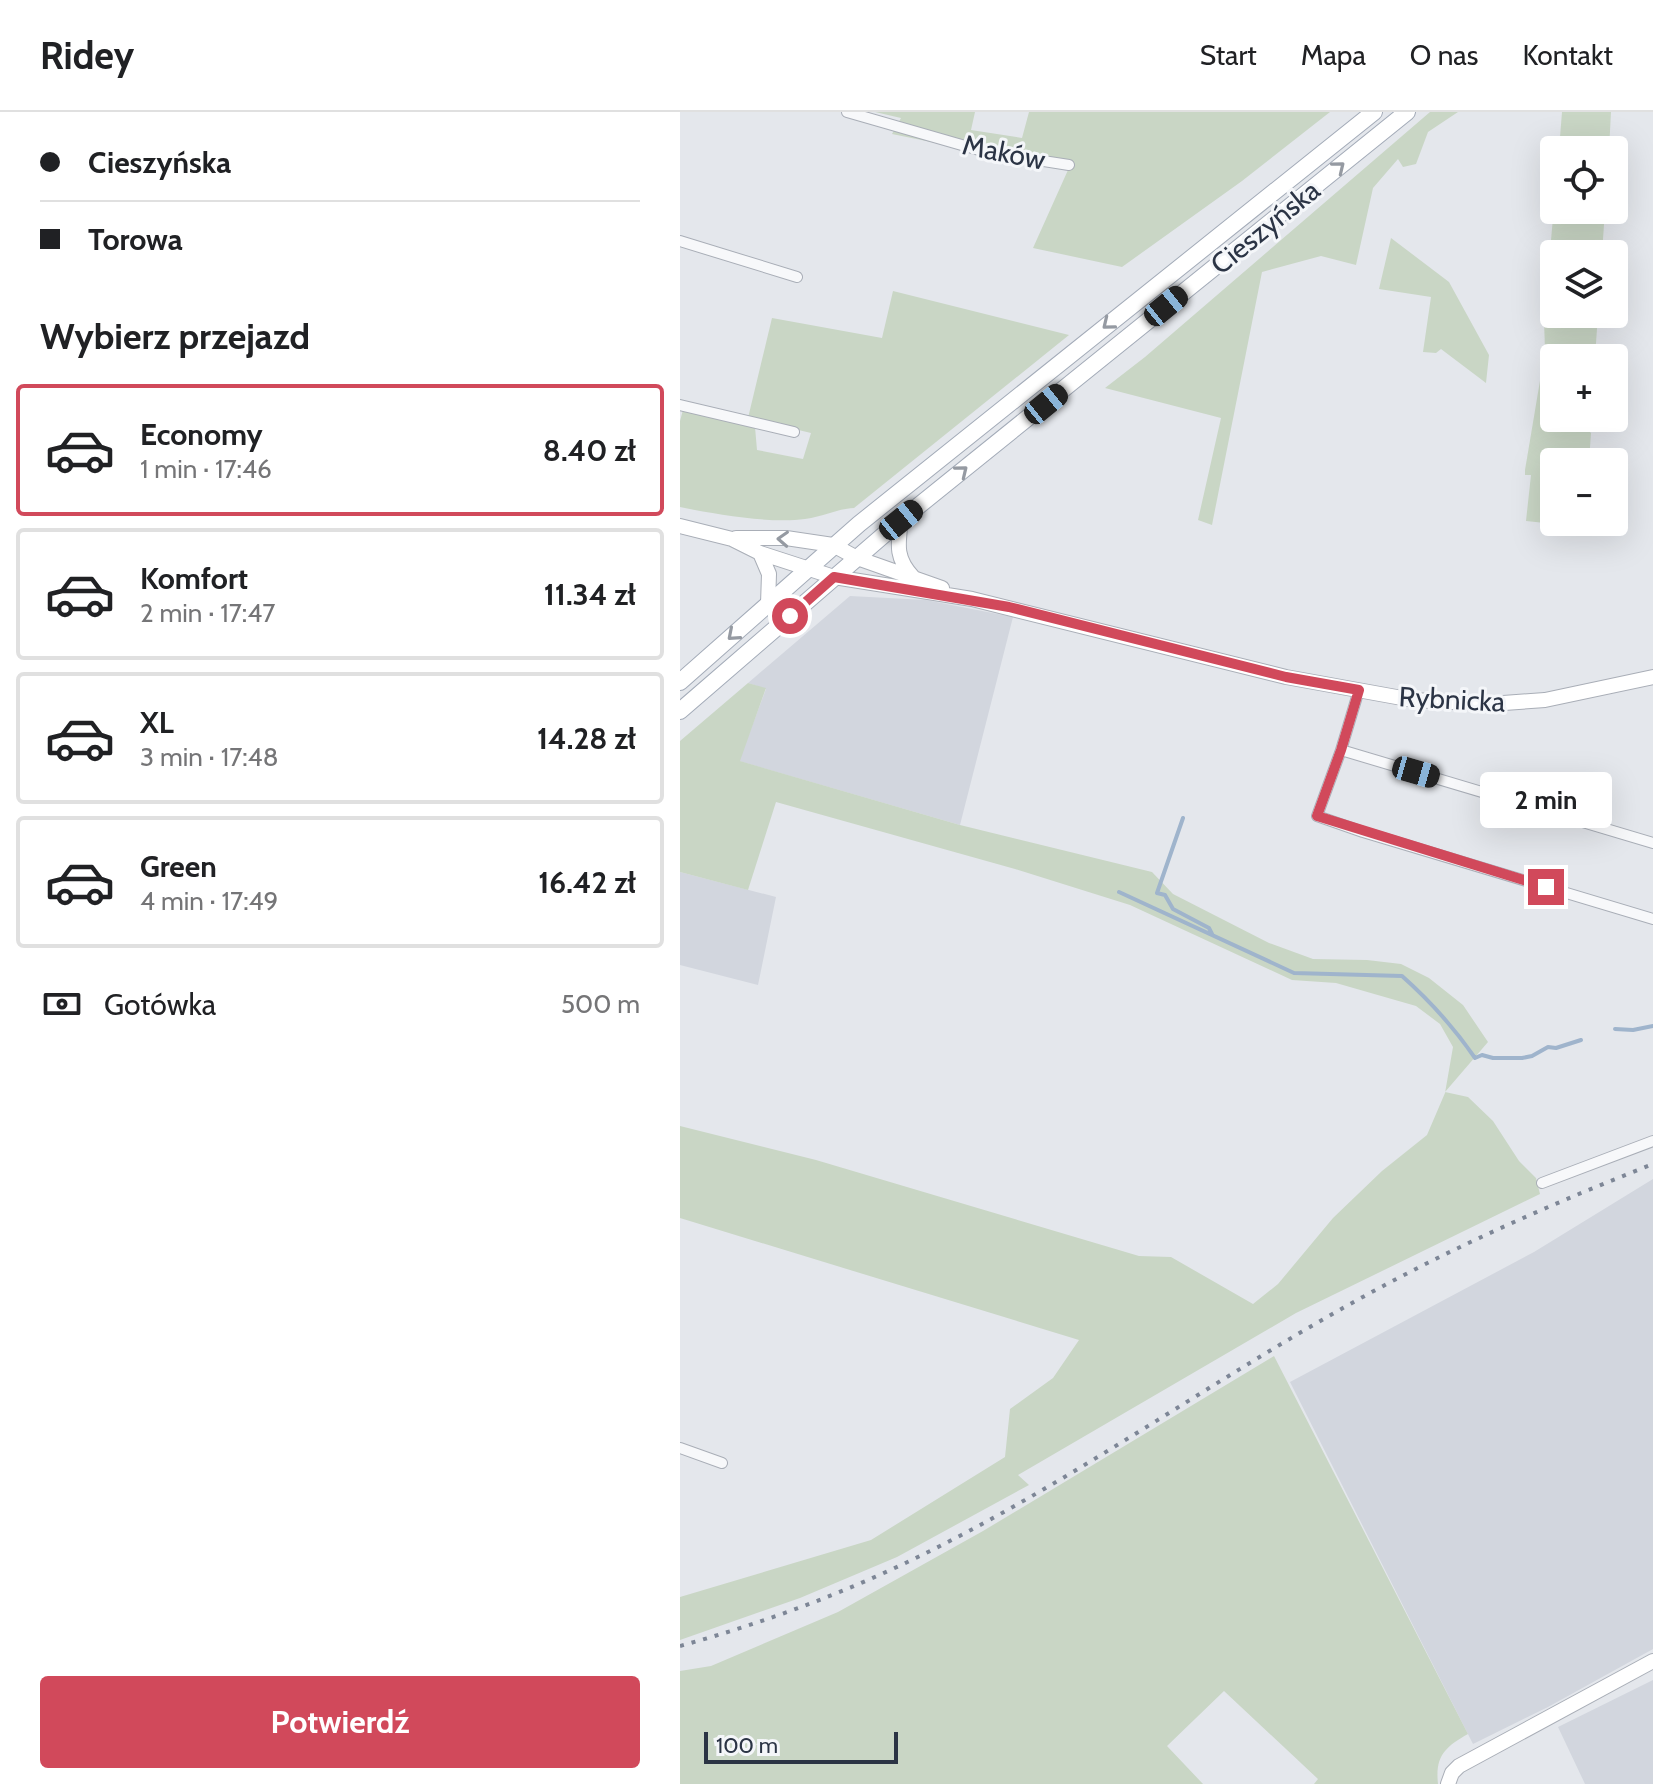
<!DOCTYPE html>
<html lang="pl">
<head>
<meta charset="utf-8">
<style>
	body { margin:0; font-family:Cabin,sans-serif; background:#f6f6f6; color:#202124; height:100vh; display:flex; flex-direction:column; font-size:30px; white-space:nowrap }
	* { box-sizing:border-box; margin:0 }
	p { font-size:26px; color:#757577 }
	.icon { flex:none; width:44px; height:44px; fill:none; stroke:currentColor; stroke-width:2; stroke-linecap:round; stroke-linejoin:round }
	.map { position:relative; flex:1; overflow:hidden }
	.sheet { display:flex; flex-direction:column; background:#fff; width:680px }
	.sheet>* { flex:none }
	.top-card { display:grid; align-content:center; height:176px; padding:0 40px; background:#fff }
	.tools { position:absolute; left:860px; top:24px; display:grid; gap:16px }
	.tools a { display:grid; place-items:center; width:88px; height:88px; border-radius:8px; background:#fff; box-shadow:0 8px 32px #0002; font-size:40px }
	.scale { position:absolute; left:24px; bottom:20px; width:194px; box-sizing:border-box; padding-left:8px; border:4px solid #2b3445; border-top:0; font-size:22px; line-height:28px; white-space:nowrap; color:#2b3445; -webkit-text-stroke:6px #f4f6f9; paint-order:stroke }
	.end { position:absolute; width:36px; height:36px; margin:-18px; border:10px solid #d1495b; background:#fff; box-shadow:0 0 0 4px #fff }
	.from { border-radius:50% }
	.bubble { position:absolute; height:56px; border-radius:8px; background:#fff; box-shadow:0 8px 32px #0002; font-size:26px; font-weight:700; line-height:56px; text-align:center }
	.car { position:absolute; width:24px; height:48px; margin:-24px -12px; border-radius:10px; box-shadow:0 0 6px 2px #0007; background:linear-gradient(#222 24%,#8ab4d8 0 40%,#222 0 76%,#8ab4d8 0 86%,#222 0) }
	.top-card b { display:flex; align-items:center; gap:28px; height:76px; font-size:30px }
	.top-card b+b { border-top:2px solid #e0e0e0 }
	.top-card i { width:20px; height:20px; background:#202124 }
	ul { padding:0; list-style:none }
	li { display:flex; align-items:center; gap:24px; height:132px; margin:0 16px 12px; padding:0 24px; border:4px solid #e0e0e0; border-radius:8px }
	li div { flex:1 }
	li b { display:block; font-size:30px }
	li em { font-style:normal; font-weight:700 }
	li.on { border-color:#d1495b }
	li>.icon { width:72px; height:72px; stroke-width:1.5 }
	h2 { padding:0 40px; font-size:36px; line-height:96px }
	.pay { display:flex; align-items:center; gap:20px; height:88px; padding:0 40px; font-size:30px }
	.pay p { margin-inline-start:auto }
	.button { display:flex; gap:16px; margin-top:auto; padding:16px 40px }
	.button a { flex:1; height:92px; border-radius:8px; background:#d1495b; color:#fff; font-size:32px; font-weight:700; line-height:92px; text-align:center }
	header { display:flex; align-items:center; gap:48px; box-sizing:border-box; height:112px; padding:0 40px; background:#fff; border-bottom:2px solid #e0e0e0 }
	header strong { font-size:38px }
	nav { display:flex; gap:44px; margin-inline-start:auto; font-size:28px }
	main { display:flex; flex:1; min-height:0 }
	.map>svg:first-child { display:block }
	.built { fill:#d2d6de }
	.green { fill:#c9d6c5 }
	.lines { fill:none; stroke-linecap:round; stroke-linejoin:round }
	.stream { stroke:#9fb4cc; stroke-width:4 }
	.street-casing { stroke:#a9aeb7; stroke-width:12 }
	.secondary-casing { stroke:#a9aeb7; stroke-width:16 }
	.primary-casing { stroke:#a3abb8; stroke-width:18 }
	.street { stroke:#f7f8fa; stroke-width:10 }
	.secondary { stroke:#fff; stroke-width:14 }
	.primary { stroke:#fff; stroke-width:16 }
	.rail { stroke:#7d8696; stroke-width:4; stroke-dasharray:4 8; stroke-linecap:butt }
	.oneway { stroke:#959aa2 }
	.route { stroke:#d1495b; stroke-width:10 }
	.labels { text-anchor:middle; stroke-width:6; stroke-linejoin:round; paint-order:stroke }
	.street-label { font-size:28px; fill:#2b3445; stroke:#f4f6f9 }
</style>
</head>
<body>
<header>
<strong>Ridey</strong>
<nav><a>Start</a><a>Mapa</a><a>O nas</a><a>Kontakt</a></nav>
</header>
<main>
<section class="sheet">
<div class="top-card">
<b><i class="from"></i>Cieszyńska</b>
<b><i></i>Torowa</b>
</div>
<h2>Wybierz przejazd</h2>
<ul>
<li class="on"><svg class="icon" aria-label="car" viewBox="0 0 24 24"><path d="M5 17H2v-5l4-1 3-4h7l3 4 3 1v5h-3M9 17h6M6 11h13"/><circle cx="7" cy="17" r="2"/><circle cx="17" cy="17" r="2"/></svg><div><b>Economy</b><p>1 min · 17:46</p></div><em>8.40 zł</em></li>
<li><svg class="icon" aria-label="car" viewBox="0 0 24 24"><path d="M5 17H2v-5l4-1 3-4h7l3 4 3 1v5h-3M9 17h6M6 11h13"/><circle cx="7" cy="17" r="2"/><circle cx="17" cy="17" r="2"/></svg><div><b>Komfort</b><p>2 min · 17:47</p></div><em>11.34 zł</em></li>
<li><svg class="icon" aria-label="car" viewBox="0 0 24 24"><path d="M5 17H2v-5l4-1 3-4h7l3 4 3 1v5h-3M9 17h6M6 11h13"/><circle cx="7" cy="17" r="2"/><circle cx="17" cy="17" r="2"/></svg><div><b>XL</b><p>3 min · 17:48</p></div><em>14.28 zł</em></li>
<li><svg class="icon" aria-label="car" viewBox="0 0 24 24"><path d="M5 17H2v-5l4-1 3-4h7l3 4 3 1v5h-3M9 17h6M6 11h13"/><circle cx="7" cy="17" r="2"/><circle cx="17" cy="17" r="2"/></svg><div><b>Green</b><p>4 min · 17:49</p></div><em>16.42 zł</em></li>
</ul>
<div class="pay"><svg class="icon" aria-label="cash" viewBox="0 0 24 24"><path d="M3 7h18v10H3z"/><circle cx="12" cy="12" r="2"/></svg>Gotówka<p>500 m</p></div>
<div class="button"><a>Potwierdź</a></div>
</section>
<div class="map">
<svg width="973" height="1672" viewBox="0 0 973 1672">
	<rect width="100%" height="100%" fill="#e4e7ec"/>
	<!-- built -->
	<path class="built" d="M 170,484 L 246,488 L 333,505 L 280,713 L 59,649 L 86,577 L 68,571 Z
		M 0,760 L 96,785 L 78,873 L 0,853 Z
		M 973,1067 L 973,1537 L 868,1595 L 793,1632 L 610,1270 L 854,1140 Z
		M 973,1568 L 973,1672 L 905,1672 L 878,1615 Z"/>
	<!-- green -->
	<path class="green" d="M 195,0 L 295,0 L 291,18 L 342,26 L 349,0 L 650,0 L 562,69 L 442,155 L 353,136 L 388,58 L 212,22 L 221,6 Z
		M 750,0 L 778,0 L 748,20 L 736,52 L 723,55 L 718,47 L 693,76 L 676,153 L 641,144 L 582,160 L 532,413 L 518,408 L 541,306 L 425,276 L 465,245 Z
		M 882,0 L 931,0 L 929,38 L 879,38 Z
		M 874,94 L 874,98 L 925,98 L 922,142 L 874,142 L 874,202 L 918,202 L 915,246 L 874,246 L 874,306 L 910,306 L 908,318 L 911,321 L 909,350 L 874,350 L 874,410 L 904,410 L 903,415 L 846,409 L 851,363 L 845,363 L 845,358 L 865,239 L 864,208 Z
		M 711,126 L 769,170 L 809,243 L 806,271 L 761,237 L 756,241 L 743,240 L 751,185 L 699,177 Z
		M 213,179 L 389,223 L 174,396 C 156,397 142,405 125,407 C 91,412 34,402 0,395 L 0,309 L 3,298 L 75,315 L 77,338 L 123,347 L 131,321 L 68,306 L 92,206 L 202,226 Z
		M 68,571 L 86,576 L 60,649 L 280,713 L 472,760 L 493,782 L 589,831 L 633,847 L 687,848 L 721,852 L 749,866 L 783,893 L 808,930 L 765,980 L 788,985 L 813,1009 L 839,1049 L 856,1066 L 860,1082 L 616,1201 L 338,1363 L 349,1373 L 217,1445 L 120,1486 L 0,1528 L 0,1485 L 191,1428 L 325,1345 L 330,1297 L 373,1266 L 399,1228 L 0,1106 L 0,1014 L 136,1048 L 459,1144 L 491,1145 L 573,1192 L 598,1172 L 653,1106 L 702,1059 L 747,1023 L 765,981 L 773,935 L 760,912 L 736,894 L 656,871 L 612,868 L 450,793 L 335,757 L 96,690 L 68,778 L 0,760 L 0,629 Z
		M 594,1244 L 788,1622 C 765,1635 755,1644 758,1672 L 634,1672 L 638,1667 L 544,1579 L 487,1634 L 523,1672 L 0,1672 L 0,1559 L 31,1554 L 158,1500 L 303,1419 Z"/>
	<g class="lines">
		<!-- stream -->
		<path class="stream" d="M 503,706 L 477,781 L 485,783 L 493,797 L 529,816 L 532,822
			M 439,780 L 614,861 L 722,864 C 749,888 775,917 795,946 L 802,943 L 813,946 L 842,946 L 852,944 L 868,935 L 876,936 L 901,928
			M 935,917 L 953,918 L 973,914"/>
		<defs>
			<path id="street" d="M 167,0 L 306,40 L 389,53
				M 0,129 L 117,165
				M 0,293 L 114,320
				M 679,578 L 661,638 L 637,704 L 683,720 L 973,807
				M 661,638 L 973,731
				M 862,1071 L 973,1029
				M 0,1336 L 42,1351"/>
			<path id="secondary" d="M 221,408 C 218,432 215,446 233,465
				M 0,414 L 52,427 L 80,441 L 154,465 L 292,487 L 606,565 L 733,588 L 810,592 L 865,588 L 973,565
				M 56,426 L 106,426 L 153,433 L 177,446 L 262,476
				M 80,441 L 89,462 L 88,492
				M 768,1672 L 772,1661 L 779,1654 L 973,1549"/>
			<path id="primary" d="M 0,570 L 179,412 L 694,0
				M 0,599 L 221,408 L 727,0"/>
		</defs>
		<!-- street casing -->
		<use href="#street" class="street-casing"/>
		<!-- secondary casing -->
		<use href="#secondary" class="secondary-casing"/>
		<!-- primary casing -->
		<use href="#primary" class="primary-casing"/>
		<!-- street -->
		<use href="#street" class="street"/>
		<!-- secondary -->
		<use href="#secondary" class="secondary"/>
		<!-- primary -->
		<use href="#primary" class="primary"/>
		<!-- rail -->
		<path class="rail" d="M 0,1534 C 87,1510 173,1478 254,1437 C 416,1356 563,1246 724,1163 C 805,1121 889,1085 973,1052"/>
	</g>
	<!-- one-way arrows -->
	<defs><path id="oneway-chevron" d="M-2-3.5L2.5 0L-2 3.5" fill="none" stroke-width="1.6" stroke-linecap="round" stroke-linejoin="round" transform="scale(2)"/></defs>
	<g class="oneway">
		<use href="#oneway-chevron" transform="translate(659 55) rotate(-39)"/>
		<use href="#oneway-chevron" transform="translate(428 212) rotate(141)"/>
		<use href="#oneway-chevron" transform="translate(282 359) rotate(-39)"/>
		<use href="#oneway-chevron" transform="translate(103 427) rotate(-177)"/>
		<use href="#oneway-chevron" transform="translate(53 523) rotate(139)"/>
	</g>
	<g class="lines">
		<!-- route -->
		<path class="route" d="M 110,504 L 154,465 L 329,495 L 606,565 L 679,578 L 661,638 L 637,704 L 866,775"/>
	</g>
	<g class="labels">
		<!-- street labels -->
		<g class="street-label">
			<text transform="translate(324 40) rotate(11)" y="10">Maków</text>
			<text transform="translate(585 115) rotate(-39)" y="10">Cieszyńska</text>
			<text transform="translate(772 587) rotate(3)" y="10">Rybnicka</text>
		</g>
	</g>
</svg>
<div class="tools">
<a><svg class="icon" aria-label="locate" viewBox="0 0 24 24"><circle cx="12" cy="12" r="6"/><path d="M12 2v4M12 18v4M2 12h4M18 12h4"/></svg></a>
<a><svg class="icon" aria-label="layers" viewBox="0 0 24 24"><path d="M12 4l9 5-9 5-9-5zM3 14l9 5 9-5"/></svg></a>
<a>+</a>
<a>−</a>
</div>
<div class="scale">100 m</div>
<i class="end from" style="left:110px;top:504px"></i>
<i class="end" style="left:866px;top:775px"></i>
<div class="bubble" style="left:800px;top:660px;width:132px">2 min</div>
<i class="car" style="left:486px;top:194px;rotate:51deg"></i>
<i class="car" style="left:366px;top:292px;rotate:51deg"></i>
<i class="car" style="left:221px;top:408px;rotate:51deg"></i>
<i class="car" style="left:736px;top:660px;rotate:106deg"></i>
</div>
</main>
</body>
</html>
